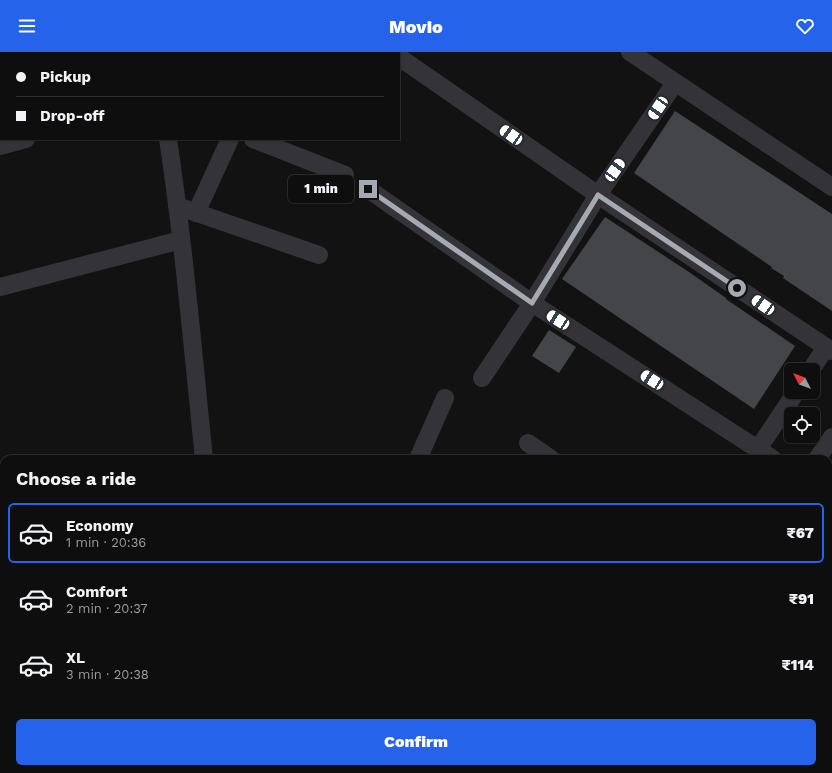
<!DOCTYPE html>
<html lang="en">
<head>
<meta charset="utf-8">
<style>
	body { margin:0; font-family:"Work Sans",sans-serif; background:#1c1c1c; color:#f1f3f6; height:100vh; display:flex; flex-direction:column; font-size:15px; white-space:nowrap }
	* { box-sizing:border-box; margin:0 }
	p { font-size:13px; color:#9b9c9e }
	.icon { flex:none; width:22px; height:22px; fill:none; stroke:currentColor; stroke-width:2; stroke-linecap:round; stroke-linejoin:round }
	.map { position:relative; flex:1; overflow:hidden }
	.drawer { position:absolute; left:0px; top:403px; width:832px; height:318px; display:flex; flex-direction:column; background:#0e0e0e; border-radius:12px 12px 0 0; box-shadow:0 1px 3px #0004,0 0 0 1px #2e2e2e }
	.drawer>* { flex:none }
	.guide { position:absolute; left:0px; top:0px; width:400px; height:88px; box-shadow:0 1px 3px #0004,0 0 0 1px #2e2e2e; display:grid; align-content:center; height:88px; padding:0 16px; background:#0e0e0e }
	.needle { width:26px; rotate:311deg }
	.tools { position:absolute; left:784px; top:311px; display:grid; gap:8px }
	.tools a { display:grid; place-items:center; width:36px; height:36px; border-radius:6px; background:#0e0e0e; box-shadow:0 1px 3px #0004,0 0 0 1px #2e2e2e; font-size:20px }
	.end { position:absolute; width:18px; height:18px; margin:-9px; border:5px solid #a5aab2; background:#111; box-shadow:0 0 0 2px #111 }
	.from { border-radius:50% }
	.bubble { position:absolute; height:28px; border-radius:6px; background:#0e0e0e; box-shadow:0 1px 3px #0004,0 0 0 1px #2e2e2e; font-size:13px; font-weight:800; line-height:28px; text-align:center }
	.car { position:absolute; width:12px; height:24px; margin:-12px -6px; border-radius:5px; box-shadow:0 0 3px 1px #0007; background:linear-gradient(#fff 24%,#345 0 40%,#fff 0 76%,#345 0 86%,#fff 0) }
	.guide b { display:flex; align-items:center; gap:14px; height:38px; font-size:15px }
	.guide b+b { border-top:1px solid #2e2e2e }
	.guide i { width:10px; height:10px; background:#f1f3f6 }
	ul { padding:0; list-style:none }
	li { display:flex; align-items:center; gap:12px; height:60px; margin:0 8px 6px; padding:0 8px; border:2px solid transparent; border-radius:6px }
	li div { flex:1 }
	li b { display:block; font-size:15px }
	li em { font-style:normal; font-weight:800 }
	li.current { border-color:#2563eb }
	li>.icon { width:36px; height:36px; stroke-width:1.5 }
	h2 { padding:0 16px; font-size:18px; line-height:48px }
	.cta { display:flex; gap:8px; margin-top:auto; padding:8px 16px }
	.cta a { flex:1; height:46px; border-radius:6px; background:#2563eb; color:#fff; font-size:16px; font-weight:800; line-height:46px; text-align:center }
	header { display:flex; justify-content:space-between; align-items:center; height:52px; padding:0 16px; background:#2563eb; color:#fff; font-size:18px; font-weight:800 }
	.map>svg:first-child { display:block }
	.building { fill:#444548 }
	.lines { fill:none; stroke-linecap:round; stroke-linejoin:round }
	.minor { stroke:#343438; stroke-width:18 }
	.route { stroke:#a5aab2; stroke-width:5 }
</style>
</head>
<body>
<header><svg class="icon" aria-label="menu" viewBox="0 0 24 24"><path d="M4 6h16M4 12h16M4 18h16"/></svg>Movio<svg class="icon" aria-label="heart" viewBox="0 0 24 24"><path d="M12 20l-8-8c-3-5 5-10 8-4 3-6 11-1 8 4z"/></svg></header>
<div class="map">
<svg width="832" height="721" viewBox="0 0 832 721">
	<rect width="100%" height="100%" fill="#121213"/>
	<!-- building -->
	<path class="building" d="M 675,59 L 832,162 L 832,259 L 783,226 L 784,224 L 771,216 L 772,215 L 634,121 Z
		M 605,165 L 689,220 L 726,246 L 726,247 L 795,294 L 754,357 L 562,227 Z
		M 549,278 L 576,295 L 559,321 L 532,304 Z"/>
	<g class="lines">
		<!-- minor -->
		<path class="minor" d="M 154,0 L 154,1
			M 630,0 L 832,135
			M 267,1 L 267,0
			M 399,5 L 598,143 L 832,299
			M 168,87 C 184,193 193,300 204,407
			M 253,87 L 345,123
			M 0,94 L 26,87
			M 368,137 L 532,251 L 773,407
			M 177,154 L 319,203
			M 196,161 L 230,87
			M 0,235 L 181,188
			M 811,318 L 826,295
			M 482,326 L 532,251 L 598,143 L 675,31
			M 528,391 L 551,407
			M 758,397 L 796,340
			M 418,407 L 445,346
			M 817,407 L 832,385
			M 828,443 L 832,446
			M 828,600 L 832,603
			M 0,644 L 4,645
			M 249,717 L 250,721
			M 488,717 L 498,721
			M 538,721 L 540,717"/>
	</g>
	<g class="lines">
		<!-- route -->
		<path class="route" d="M 368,137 L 532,251 L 598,143 L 737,236"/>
	</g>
</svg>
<div class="tools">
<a><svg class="needle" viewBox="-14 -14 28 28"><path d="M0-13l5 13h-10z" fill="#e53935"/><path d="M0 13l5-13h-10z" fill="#9b9c9e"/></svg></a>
<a><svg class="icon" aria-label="locate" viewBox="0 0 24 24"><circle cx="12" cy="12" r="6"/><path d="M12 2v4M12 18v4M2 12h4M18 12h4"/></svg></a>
</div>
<i class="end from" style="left:737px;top:236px"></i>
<i class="end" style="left:368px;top:137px"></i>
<div class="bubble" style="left:288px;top:123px;width:66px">1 min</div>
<i class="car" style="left:658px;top:56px;rotate:214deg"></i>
<i class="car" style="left:511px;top:83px;rotate:305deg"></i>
<i class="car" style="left:615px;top:118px;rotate:35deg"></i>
<i class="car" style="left:763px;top:253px;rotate:304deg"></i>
<i class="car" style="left:558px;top:268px;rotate:303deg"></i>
<i class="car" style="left:652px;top:328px;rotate:303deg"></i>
<div class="guide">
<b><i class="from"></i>Pickup</b>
<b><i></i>Drop-off</b>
</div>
<section class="drawer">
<h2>Choose a ride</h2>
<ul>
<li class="current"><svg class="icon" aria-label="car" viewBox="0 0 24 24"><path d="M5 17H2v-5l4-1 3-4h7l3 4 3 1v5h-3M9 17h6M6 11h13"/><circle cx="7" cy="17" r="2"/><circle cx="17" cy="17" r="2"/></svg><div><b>Economy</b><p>1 min · 20:36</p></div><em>₹67</em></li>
<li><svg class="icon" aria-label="car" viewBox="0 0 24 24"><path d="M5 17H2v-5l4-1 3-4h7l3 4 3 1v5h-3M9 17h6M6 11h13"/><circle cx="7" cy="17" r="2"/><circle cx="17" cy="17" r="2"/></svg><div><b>Comfort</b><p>2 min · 20:37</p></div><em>₹91</em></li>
<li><svg class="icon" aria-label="car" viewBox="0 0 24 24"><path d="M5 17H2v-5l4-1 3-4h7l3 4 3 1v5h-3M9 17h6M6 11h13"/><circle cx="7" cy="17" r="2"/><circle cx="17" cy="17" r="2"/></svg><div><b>XL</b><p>3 min · 20:38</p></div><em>₹114</em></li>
</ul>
<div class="cta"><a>Confirm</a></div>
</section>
</div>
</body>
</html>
